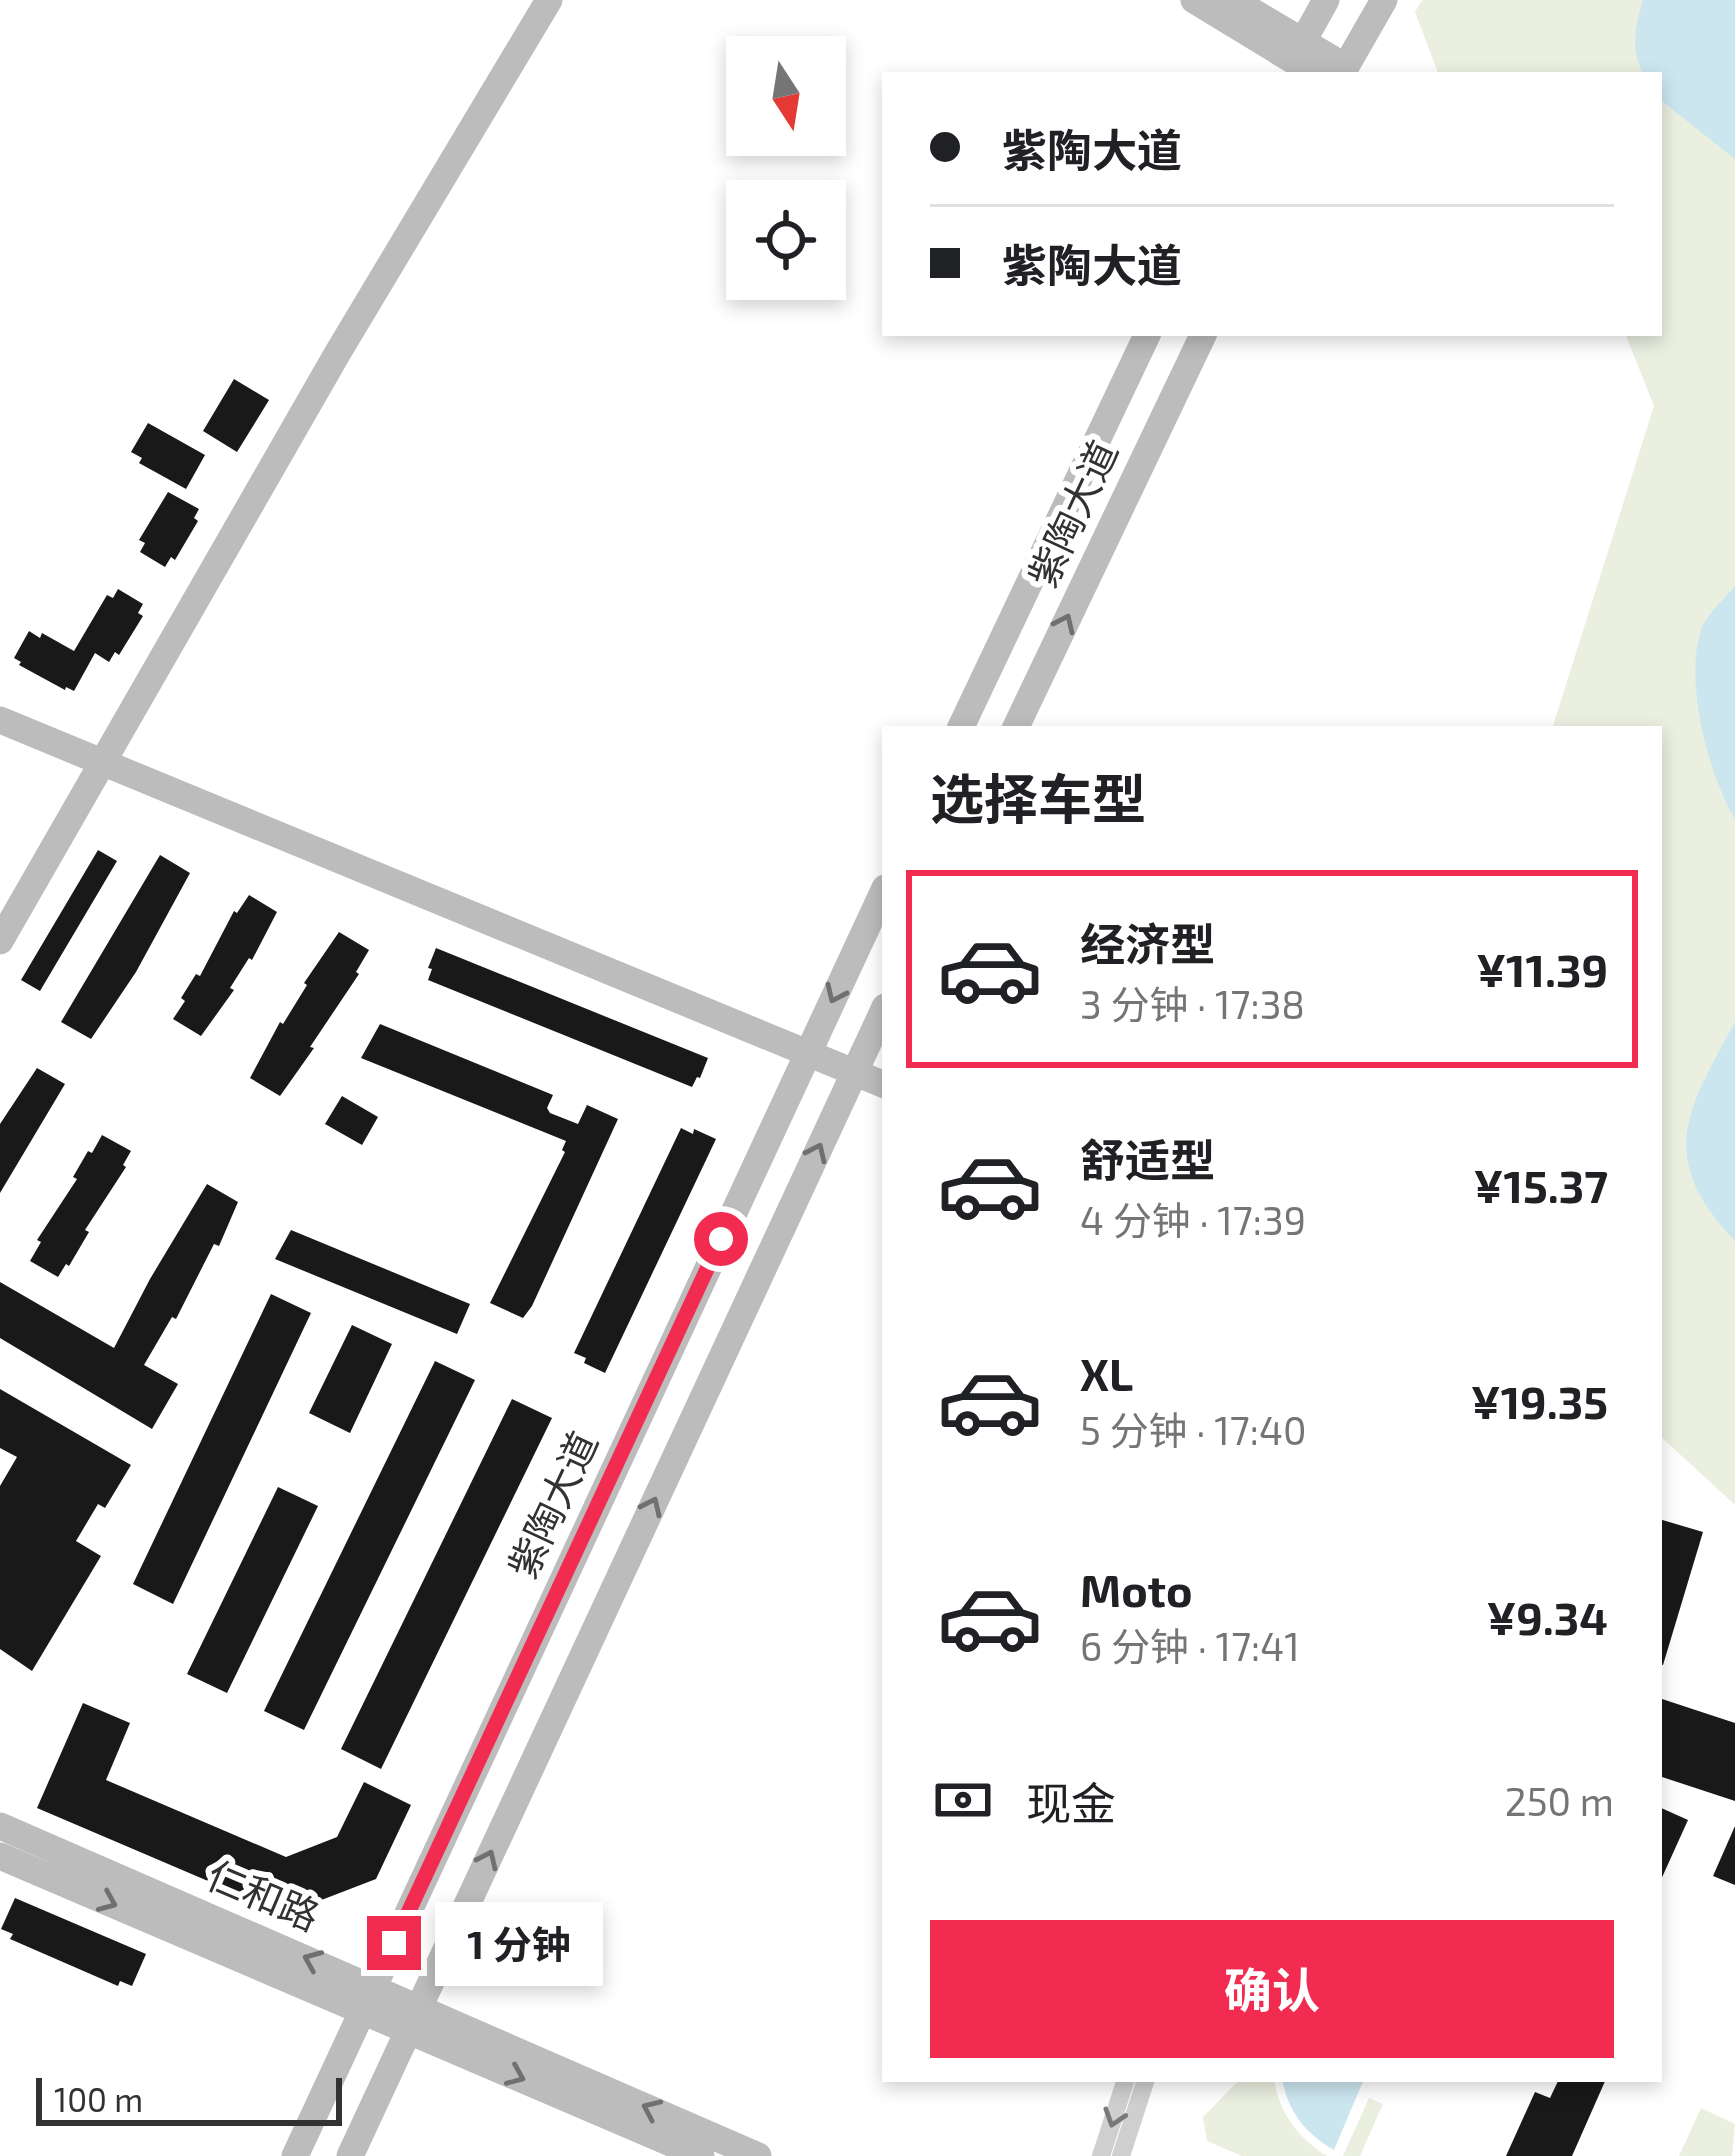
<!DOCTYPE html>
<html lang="zh">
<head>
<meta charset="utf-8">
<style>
	body { margin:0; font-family:"Exo 2","Noto Sans SC",sans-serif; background:#f2f2f2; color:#202124; height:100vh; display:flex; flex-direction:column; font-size:45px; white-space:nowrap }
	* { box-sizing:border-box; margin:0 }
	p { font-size:39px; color:#757577 }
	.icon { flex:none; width:66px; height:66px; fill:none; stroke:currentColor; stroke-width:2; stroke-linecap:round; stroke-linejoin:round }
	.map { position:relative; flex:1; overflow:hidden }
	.side { position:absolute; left:882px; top:726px; width:780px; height:1356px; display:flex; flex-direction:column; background:#fff; border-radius:0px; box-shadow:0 6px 18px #0003 }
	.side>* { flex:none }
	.banner { position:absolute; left:882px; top:72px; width:780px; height:264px; border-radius:0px; box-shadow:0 6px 18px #0003; display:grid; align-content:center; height:264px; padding:0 48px; background:#fff }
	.needle { width:78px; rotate:168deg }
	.buttons { position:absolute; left:726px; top:36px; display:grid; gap:24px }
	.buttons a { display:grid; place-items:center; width:120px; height:120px; border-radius:0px; background:#fff; box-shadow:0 6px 18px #0003; font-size:60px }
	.scale { position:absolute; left:36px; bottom:30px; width:306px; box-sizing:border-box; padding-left:12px; border:6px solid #323232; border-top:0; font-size:33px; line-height:42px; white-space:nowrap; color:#323232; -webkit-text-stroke:9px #fff; paint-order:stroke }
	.end { position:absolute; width:54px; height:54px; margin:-27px; border:15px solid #f22c50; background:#fff; box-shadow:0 0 0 6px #fff }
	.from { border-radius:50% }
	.bubble { position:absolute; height:84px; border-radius:0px; background:#fff; box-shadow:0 6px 18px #0003; font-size:39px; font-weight:700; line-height:84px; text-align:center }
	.banner b { display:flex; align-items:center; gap:42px; height:114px; font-size:45px }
	.banner b+b { border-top:3px solid #e0e0e0 }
	.banner i { width:30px; height:30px; background:#202124 }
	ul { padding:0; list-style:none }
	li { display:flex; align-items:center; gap:36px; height:198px; margin:0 24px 18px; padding:0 24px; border:6px solid transparent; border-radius:0px }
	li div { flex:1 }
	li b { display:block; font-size:45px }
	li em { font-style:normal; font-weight:700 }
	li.current { border-color:#f22c50 }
	li>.icon { width:108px; height:108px; stroke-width:1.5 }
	h2 { padding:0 48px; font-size:54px; line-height:144px }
	.pay { display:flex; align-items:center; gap:30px; height:132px; padding:0 48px; font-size:45px }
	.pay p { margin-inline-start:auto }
	.cta { display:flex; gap:24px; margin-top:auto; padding:24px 48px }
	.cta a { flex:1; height:138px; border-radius:0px; background:#f22c50; color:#fff; font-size:48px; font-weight:700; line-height:138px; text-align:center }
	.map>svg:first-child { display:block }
	.green { fill:#eaefe0 }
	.water { fill:#cce6f0 }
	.building { fill:#191919 }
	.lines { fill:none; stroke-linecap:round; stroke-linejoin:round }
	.street { stroke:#cfcfcf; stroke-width:18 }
	.secondary { stroke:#bcbcbc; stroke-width:27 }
	.oneway { stroke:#707070 }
	.oneway2 { stroke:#797979 }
	.route { stroke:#f22c50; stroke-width:15 }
	.labels { text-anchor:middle; stroke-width:12; stroke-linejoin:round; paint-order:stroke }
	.street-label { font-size:39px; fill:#323232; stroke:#fff }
</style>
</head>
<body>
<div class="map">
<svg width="1735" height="2156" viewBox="0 0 1735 2156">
	<rect width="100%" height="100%" fill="#fff"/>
	<!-- green -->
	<path class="green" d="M 1422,0 L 1735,0 L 1735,1505 L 1659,1435 L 1659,729 L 1552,729 L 1654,406 L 1625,333 L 1659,333 L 1659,75 L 1439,75 L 1415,12 Z
		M 1240,2079 L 1274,2079 C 1279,2113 1298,2138 1327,2156 L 1242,2156 L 1207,2141 L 1203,2117 Z
		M 1369,2098 L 1383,2104 L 1360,2156 L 1343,2156 Z
		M 1701,2108 L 1735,2124 L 1732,2156 L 1679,2156 Z"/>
	<!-- water -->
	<path class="water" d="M 1643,0 L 1735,0 L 1735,159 L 1659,99 L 1659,75 L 1644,75 C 1630,50 1635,26 1643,0 Z
		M 1735,586 L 1735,819 C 1708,773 1684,683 1701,630 C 1706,615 1725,598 1735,586 Z
		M 1735,1022 L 1735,1241 C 1655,1157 1687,1110 1735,1022 Z
		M 1282,2079 L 1364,2079 L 1334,2150 C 1306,2134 1288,2112 1282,2079 Z"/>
	<!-- building -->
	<path class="building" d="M 234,379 L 269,400 L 237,452 L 203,431 Z
		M 148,423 L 205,455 L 186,489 L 139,463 L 142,458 L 131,452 Z
		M 168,492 L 199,509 L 194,518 L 198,521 L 175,560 L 171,557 L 165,567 L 140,552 L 145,543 L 139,540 Z
		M 118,589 L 143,604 L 138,613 L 143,616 L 119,655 L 115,652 L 109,662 L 95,653 L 74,691 L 66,687 L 65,690 L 19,665 L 21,662 L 14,658 L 29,631 L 40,638 L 42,633 L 74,651 L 107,595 L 113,598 Z
		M 98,850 L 117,861 L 40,991 L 21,980 Z
		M 160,855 L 190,873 L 136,972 L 91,1039 L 61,1022 Z
		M 249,895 L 277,912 L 252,960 L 249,958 L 230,988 L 234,990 L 201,1036 L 173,1019 L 185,1001 L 181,998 L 196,974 L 200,976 L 234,911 L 237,913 Z
		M 339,932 L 369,950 L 356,972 L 359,974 L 310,1047 L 314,1048 L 280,1096 L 250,1078 L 280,1022 L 283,1024 L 307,985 L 304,983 Z
		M 436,948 L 708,1058 L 700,1078 L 697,1077 L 692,1087 L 428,980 L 432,969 L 428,968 Z
		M 380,1024 L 553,1095 L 547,1108 L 550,1113 L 578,1124 L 587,1105 L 618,1119 L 532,1306 L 523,1318 L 490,1303 L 565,1152 L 562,1150 L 566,1141 L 361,1058 Z
		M 37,1068 L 65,1084 L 0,1193 L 0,1124 Z
		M 342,1096 L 378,1117 L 362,1145 L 325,1124 Z
		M 681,1128 L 693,1134 L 694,1129 L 716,1139 L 605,1373 L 584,1363 L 586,1358 L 574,1353 Z
		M 102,1135 L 131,1151 L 123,1165 L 126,1167 L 85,1230 L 89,1232 L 69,1266 L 66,1264 L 58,1277 L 30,1261 L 41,1242 L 37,1240 L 77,1179 L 73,1177 L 88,1151 L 92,1153 Z
		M 207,1184 L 238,1202 L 219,1246 L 214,1244 L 176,1319 L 172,1317 L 144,1365 L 178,1384 L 152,1429 L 0,1338 L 0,1282 L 114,1348 L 150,1279 Z
		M 291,1230 L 470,1304 L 457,1334 L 275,1259 Z
		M 271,1294 L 311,1313 L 173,1604 L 133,1584 Z
		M 352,1325 L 392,1344 L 350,1433 L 309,1413 Z
		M 435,1361 L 475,1380 L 304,1730 L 264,1711 Z
		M 0,1389 L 131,1465 L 105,1508 L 98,1504 L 76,1541 L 101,1556 L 32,1671 L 0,1649 L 0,1486 L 17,1457 L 0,1448 Z
		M 512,1399 L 552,1418 L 381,1769 L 341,1749 Z
		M 278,1487 L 318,1506 L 227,1693 L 187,1674 Z
		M 1659,1519 L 1703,1532 L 1663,1665 L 1659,1664 Z
		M 1659,1698 L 1735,1723 L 1735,1801 L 1659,1776 Z
		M 83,1703 L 130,1723 L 106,1780 L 286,1857 L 337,1837 L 364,1782 L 411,1805 L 376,1879 L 285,1914 L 37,1808 Z
		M 1659,1807 L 1688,1820 L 1659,1884 Z
		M 1735,1826 L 1735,1885 L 1713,1876 Z
		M 15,1898 L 146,1954 L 132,1986 L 120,1981 L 118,1986 L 10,1939 L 13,1934 L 1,1929 Z
		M 1559,2079 L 1606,2079 L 1572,2156 L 1506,2156 L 1535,2092 L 1550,2098 Z"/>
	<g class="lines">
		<!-- street -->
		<path class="street" d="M 1101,2156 L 1126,2079
			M 1121,2156 L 1146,2079"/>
		<!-- secondary -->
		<path class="secondary" d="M 1194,0 L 1317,75
			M 1233,0 L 1346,67
			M 1296,54 L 1326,0
			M 1341,75 L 1384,0
			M 0,720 L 885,1085
			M 960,729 L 1148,333
			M 1015,729 L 1204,333
			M 0,941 L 337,354 L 549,0
			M 0,1826 L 758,2156
			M 0,1856 L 701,2156
			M 295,2156 L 885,888
			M 350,2156 L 885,1007"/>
	</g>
	<!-- one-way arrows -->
	<defs><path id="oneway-chevron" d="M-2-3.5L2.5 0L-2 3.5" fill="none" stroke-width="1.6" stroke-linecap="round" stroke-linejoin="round" transform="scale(3)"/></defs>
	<g class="oneway">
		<use href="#oneway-chevron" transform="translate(1065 623) rotate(-65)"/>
		<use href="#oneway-chevron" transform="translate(835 994) rotate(115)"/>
		<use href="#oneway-chevron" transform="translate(817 1152) rotate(-65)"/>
		<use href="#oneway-chevron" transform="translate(652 1506) rotate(-65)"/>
		<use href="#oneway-chevron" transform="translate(488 1859) rotate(-65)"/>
		<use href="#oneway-chevron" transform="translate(108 1902) rotate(23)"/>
		<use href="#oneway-chevron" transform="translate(312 1960) rotate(-157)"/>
		<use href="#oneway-chevron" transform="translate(516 2076) rotate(23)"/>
		<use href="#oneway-chevron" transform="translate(651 2109) rotate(-156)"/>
	</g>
	<use class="oneway2" href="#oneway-chevron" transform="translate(1114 2118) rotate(108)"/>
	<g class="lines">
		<!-- route -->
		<path class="route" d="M 394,1943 L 721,1239"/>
	</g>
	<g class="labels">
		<!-- street labels -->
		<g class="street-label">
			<text transform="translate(1073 514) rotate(-65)" y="14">紫陶大道</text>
			<text transform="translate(553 1505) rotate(-65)" y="14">紫陶大道</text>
			<text transform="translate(263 1896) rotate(23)" y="14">仁和路</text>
		</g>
	</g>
</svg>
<div class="buttons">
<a><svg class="needle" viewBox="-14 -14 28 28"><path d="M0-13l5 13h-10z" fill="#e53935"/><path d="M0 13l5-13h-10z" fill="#757577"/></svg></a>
<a><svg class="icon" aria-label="locate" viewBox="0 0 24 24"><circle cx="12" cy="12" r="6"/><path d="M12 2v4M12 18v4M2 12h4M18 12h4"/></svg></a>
</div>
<div class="scale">100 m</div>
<i class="end from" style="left:721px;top:1239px"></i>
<i class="end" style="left:394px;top:1943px"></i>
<div class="bubble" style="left:435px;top:1902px;width:168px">1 分钟</div>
<div class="banner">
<b><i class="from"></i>紫陶大道</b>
<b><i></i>紫陶大道</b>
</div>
<section class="side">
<h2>选择车型</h2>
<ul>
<li class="current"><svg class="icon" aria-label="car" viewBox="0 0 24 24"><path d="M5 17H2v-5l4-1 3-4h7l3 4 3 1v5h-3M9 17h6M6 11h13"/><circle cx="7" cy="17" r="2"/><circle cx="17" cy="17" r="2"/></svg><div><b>经济型</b><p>3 分钟 · 17:38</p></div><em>¥11.39</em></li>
<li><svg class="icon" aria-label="car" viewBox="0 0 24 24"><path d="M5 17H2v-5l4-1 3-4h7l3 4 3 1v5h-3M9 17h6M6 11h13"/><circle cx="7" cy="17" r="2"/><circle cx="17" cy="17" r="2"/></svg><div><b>舒适型</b><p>4 分钟 · 17:39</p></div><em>¥15.37</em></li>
<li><svg class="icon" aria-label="car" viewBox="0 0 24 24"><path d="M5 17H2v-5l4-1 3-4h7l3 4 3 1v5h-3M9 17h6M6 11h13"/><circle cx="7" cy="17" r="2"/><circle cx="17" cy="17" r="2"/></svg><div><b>XL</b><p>5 分钟 · 17:40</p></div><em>¥19.35</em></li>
<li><svg class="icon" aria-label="car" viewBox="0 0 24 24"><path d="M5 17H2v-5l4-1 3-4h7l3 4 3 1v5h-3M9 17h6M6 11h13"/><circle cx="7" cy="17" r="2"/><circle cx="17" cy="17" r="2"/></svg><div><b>Moto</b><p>6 分钟 · 17:41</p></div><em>¥9.34</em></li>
</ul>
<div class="pay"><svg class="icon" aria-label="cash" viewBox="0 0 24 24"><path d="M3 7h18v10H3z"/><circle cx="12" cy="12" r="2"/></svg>现金<p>250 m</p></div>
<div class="cta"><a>确认</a></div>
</section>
</div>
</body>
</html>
